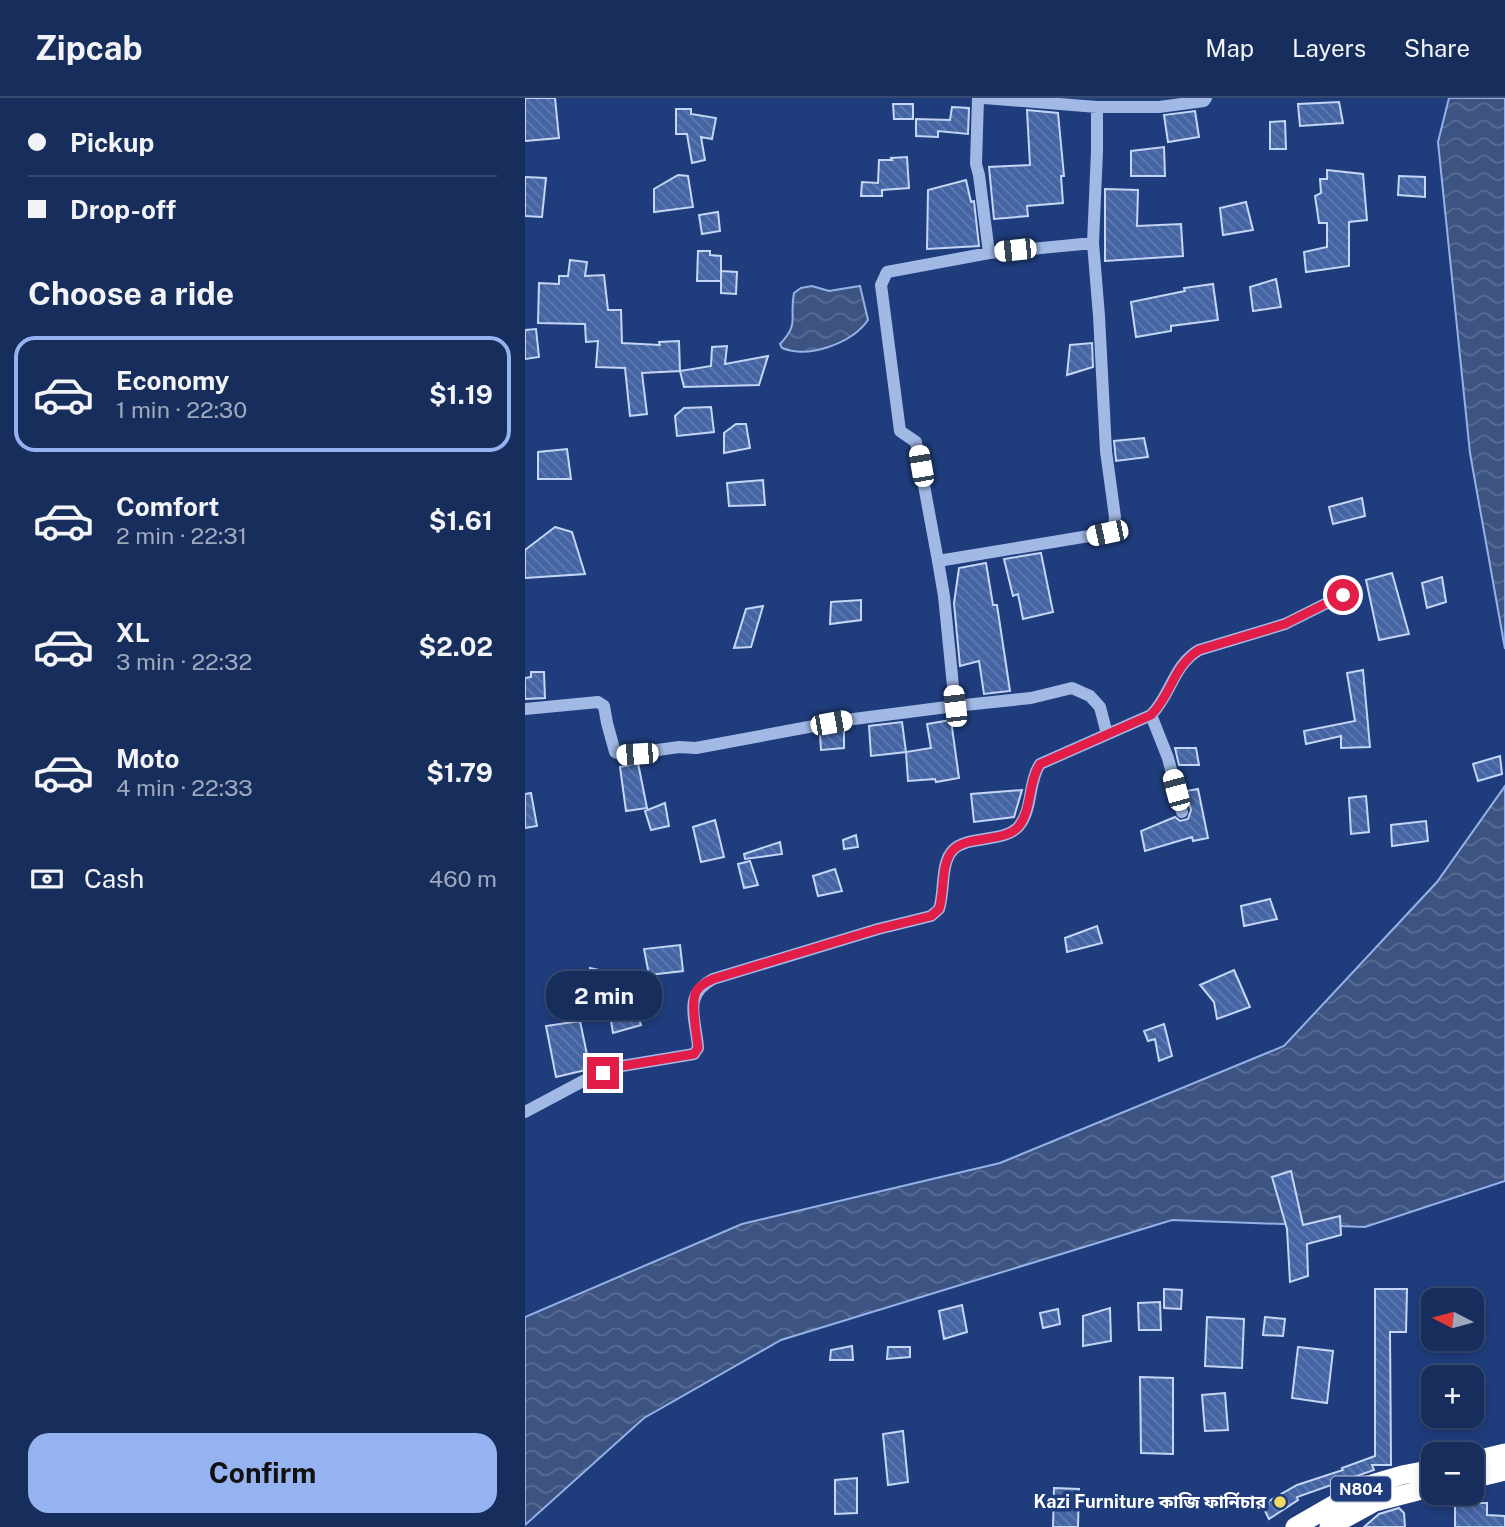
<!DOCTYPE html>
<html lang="en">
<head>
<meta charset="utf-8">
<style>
	body { margin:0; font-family:"Public Sans","Noto Sans Bengali",sans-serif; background:#203663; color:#f1f3f6; height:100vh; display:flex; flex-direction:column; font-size:26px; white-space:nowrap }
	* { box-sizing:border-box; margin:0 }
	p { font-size:23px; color:#9ea8bc }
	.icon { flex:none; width:38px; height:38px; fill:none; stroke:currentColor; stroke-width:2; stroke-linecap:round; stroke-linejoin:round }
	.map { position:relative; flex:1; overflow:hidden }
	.sheet { display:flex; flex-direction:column; background:#172e5d; width:525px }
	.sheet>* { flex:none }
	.top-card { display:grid; align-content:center; height:154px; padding:0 28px; background:#172e5d }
	.needle { width:46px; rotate:276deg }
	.fabs { position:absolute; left:896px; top:1190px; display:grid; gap:14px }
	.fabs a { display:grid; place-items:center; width:63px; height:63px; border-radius:14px; background:#172e5d; box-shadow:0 4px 10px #0003,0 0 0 2px #364a72; font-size:35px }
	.end { position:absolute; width:32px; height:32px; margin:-16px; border:9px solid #e11d48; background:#fff; box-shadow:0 0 0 4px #fff }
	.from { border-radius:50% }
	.bubble { position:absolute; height:49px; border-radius:21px; background:#172e5d; box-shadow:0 4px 10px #0003,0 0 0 2px #364a72; font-size:23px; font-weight:700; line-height:49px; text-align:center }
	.car { position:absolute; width:21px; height:42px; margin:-21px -10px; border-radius:9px; box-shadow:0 0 5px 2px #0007; background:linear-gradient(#fff 24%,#345 0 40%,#fff 0 76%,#345 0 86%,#fff 0) }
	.top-card b { display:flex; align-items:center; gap:24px; height:66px; font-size:26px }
	.top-card b+b { border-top:2px solid #364a72 }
	.top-card i { width:18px; height:18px; background:#f1f3f6 }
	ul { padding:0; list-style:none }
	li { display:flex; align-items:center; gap:21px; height:116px; margin:0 14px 10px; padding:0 14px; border:4px solid transparent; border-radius:21px }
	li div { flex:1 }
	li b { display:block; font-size:26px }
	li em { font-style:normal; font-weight:700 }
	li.active { border-color:#95b2f1 }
	li>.icon { width:63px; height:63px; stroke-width:1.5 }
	h2 { padding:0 28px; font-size:32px; line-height:84px }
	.pay { display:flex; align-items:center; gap:18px; height:77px; padding:0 28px; font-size:26px }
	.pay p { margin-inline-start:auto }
	.cta { display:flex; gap:14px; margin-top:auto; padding:14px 28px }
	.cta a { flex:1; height:80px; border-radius:21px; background:#95b2f1; color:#111; font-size:28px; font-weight:700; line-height:80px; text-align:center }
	header { display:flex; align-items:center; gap:42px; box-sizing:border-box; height:98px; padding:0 35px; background:#172e5d; border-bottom:2px solid #364a72 }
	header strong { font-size:33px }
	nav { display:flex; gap:38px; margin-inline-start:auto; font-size:24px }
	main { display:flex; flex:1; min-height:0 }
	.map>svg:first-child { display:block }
	.water { fill:url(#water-waves); stroke:#95b2e8; stroke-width:2 }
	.building { fill:url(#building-back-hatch); stroke:#c5d5f5; stroke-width:2 }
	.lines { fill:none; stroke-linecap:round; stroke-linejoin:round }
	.minor { stroke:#a2b9e6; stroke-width:12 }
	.highway { stroke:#fff; stroke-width:19 }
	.route { stroke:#e11d48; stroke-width:9 }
	.poi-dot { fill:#f4da62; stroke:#1f3d7c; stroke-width:2.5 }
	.labels { text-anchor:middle; stroke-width:7; stroke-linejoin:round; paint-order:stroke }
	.shield { fill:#1f3d7c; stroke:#bcc5d8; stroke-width:2 }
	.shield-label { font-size:16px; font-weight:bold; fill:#fff }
	.poi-label { font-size:18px; font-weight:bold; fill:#fff; stroke:#1f3d7c; text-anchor:end }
</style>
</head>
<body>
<header>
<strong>Zipcab</strong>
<nav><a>Map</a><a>Layers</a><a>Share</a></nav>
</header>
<main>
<section class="sheet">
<div class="top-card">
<b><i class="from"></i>Pickup</b>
<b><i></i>Drop-off</b>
</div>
<h2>Choose a ride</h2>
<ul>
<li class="active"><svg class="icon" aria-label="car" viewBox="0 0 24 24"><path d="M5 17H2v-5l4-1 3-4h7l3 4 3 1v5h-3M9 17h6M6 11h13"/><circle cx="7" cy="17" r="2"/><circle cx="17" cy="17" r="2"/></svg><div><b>Economy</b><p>1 min · 22:30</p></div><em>$1.19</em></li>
<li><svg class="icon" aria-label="car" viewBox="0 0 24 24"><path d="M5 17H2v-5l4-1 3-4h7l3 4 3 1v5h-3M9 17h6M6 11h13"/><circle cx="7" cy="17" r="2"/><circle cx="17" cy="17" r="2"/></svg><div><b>Comfort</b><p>2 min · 22:31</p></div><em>$1.61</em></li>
<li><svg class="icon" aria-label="car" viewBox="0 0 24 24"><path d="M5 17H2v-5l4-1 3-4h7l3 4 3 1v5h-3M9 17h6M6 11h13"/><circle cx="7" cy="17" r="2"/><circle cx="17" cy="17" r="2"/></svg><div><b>XL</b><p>3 min · 22:32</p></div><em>$2.02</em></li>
<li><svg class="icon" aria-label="car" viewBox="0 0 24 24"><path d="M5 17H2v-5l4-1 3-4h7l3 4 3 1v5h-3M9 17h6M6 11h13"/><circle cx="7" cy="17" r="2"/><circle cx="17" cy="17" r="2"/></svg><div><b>Moto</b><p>4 min · 22:33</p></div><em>$1.79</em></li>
</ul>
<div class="pay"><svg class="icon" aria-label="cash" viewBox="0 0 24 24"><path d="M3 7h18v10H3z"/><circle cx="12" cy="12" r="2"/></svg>Cash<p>460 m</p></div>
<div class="cta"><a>Confirm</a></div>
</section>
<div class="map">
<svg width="980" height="1429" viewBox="0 0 980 1429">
	<defs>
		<pattern id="water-waves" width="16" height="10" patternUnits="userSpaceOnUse" patternTransform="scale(1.75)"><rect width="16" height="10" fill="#3d5381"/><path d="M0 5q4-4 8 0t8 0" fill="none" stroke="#5a6d94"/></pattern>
		<pattern id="building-back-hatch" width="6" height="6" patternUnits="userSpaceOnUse" patternTransform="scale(1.75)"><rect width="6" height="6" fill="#4464a3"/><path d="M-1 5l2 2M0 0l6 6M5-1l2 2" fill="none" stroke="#607bb1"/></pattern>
	</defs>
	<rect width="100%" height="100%" fill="#1f3d7c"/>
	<!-- water -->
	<path class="water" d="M 924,0 L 980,0 L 980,551 L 945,355 L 913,44 Z
		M 287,188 L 304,193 L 335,188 L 343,222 C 327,245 284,261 257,250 L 255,246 C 275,225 264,221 269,195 L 276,190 Z
		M 980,688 L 980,1083 L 840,1129 L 647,1122 L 256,1242 L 119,1320 L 0,1427 L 0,1219 L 217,1126 L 475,1065 L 759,948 L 912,784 Z"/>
	<!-- building -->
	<path class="building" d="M 0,0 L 30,0 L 34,40 L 0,43 Z
		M 814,4 L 818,25 L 775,28 L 773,6 Z
		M 368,6 L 388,6 L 388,21 L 369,21 Z
		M 427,9 L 444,10 L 443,36 L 413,33 L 413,39 L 391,38 L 391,21 L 425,22 Z
		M 151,11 L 166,11 L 166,16 L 191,20 L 187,41 L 176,39 L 180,62 L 167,65 L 162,36 L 151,36 Z
		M 502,12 L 533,15 L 539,78 L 536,78 L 538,105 L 502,108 L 503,118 L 469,121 L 464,69 L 505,67 Z
		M 670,13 L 674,39 L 643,44 L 639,17 Z
		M 760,23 L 761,51 L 745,51 L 745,24 Z
		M 639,49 L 640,78 L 606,78 L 606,53 Z
		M 382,59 L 384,90 L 357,92 L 357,98 L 336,98 L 337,84 L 353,85 L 354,62 L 367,62 L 366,60 Z
		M 802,72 L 838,76 L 842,122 L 824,124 L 824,168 L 781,174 L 779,154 L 802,149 L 802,125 L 794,125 L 790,98 L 796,95 L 795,81 L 802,81 Z
		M 153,77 L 163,78 L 168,109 L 129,114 L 129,91 Z
		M 874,78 L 900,79 L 900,99 L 873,97 Z
		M 0,79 L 21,80 L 17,119 L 0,118 Z
		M 441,82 L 446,104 L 449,103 L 454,148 L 402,151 L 403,92 Z
		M 580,91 L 613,92 L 612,128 L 656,126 L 658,158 L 580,163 Z
		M 721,104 L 728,132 L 698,137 L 695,110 Z
		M 193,114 L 195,133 L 177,136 L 174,117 Z
		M 173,153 L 185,153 L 185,157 L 196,158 L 196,183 L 172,183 Z
		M 45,162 L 62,164 L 60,178 L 79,177 L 83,212 L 96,212 L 97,245 L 135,247 L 134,244 L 154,243 L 155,273 L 117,275 L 122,316 L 105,318 L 100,270 L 71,269 L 73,243 L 61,244 L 60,226 L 13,225 L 14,185 L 34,186 L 34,178 L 43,178 Z
		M 196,173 L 212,174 L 211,196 L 196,195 Z
		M 751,181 L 756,209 L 728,213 L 725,189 Z
		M 688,186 L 693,222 L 646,228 L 646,233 L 611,239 L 606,204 L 660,193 L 659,190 Z
		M 11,231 L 14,259 L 0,261 L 0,232 Z
		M 567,245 L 568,269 L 542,277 L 545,247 Z
		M 202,248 L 200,266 L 243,258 L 234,287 L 159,289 L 155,273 L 186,268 L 187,249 Z
		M 186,309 L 189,334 L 152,338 L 150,318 L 159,310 Z
		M 211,326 L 221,326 L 225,350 L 199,355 L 199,335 Z
		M 619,340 L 623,359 L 591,363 L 589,343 Z
		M 42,351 L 46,381 L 13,381 L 13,354 Z
		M 238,382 L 240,407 L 204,408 L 202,385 Z
		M 837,400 L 840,418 L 808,426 L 804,409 Z
		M 30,429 L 47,434 L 60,476 L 0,480 L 0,452 Z
		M 516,455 L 528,514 L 498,521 L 493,496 L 488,498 L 479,461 Z
		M 461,465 L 468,507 L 472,507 L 485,593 L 459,596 L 454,563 L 435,568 L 429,505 L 434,470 Z
		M 867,475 L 884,536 L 854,542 L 841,482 Z
		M 917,479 L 921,504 L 902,510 L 897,485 Z
		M 336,502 L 336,522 L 305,526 L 306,504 Z
		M 238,508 L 226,549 L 209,550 L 221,511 Z
		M 838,572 L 845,649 L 816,650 L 816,638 L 781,646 L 779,633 L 830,623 L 822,575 Z
		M 6,574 L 19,574 L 20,600 L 0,601 L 0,580 L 6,579 Z
		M 426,622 L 434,680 L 411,684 L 410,681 L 383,683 L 381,654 L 406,650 L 402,626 Z
		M 377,624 L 381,654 L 346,658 L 344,628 Z
		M 319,631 L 319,650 L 296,652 L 295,636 Z
		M 650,650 L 671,650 L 674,667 L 654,667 Z
		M 975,658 L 977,676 L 953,683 L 948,666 Z
		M 113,665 L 122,710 L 101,713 L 95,669 Z
		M 673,691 L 683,740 L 668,743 L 667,739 L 620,753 L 616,733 L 650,719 L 655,723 L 663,721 L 666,712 L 661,693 Z
		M 497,692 L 489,719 L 449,724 L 446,696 Z
		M 6,695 L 12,728 L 0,730 L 0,696 Z
		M 841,698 L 844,734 L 826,736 L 824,700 Z
		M 140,705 L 144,728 L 126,732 L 120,713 Z
		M 190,722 L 199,759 L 176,764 L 168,729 Z
		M 901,723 L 903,743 L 867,748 L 866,727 Z
		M 331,737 L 333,749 L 319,751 L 318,742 Z
		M 255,744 L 257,756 L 220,761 L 219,756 Z
		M 225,763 L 233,787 L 219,790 L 213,766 Z
		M 310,771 L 317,793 L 293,798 L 288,778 Z
		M 745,801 L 752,821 L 719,828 L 716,808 Z
		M 572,828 L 577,845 L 542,854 L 540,840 Z
		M 155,847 L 158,873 L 124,877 L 119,851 Z
		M 65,870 L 79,873 L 79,879 L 116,874 L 118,886 L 76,892 L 64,890 Z
		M 709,872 L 725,909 L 692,921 L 689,904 L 675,887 Z
		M 111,914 L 116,927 L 88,935 L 86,923 Z
		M 55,923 L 65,971 L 31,979 L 21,928 Z
		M 639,926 L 647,958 L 634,963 L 630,941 L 623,943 L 619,933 Z
		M 766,1073 L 778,1127 L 815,1118 L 816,1137 L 782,1146 L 783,1178 L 765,1184 L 762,1131 L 747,1079 Z
		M 639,1191 L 657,1192 L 656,1211 L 639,1210 Z
		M 850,1191 L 882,1191 L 881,1234 L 865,1234 L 866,1367 L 847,1367 L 849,1372 L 772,1399 L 773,1402 L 744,1421 L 737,1407 L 772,1387 L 818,1372 L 817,1370 L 850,1358 Z
		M 635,1204 L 636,1232 L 614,1232 L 613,1205 Z
		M 437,1207 L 442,1234 L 419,1241 L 414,1213 Z
		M 585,1210 L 586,1243 L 558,1248 L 558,1218 Z
		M 533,1211 L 535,1226 L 518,1230 L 515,1215 Z
		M 682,1219 L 719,1221 L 717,1270 L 680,1268 Z
		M 740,1219 L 760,1221 L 758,1238 L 738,1237 Z
		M 327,1248 L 328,1262 L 305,1262 L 306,1252 Z
		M 363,1249 L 385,1249 L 385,1259 L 362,1261 Z
		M 773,1249 L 808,1253 L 802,1305 L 767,1300 Z
		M 615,1279 L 648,1280 L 648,1356 L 616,1355 Z
		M 700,1295 L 703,1332 L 680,1333 L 677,1297 Z
		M 378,1333 L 383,1384 L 363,1387 L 358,1336 Z
		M 332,1380 L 332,1415 L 310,1416 L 310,1382 Z
		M 529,1390 L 554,1391 L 553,1429 L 528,1429 Z
		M 930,1405 L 962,1405 L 962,1417 L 980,1418 L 980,1429 L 930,1429 Z
		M 874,1410 L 879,1415 L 880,1429 L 839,1429 L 854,1416 Z"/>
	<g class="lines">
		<!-- minor -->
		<path class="minor" d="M 453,0 L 451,66 L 454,77 L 464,155
			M 459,0 L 572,9
			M 413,463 L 391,344 L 375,333 L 356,187 L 362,174 L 464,155 L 568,145
			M 430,608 L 506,600 L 547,590 L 565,598 L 575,609 L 582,636
			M 0,611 L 73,604 L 79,608 L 82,625 L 90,654 L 97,657 L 154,649 L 171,650 L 321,622 L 430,608 L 419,498 L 413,463 L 582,435 L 589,428 L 590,419 L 581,353 L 574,218 L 568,145 L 572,53 L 572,9 L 634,9 L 679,3 L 681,0
			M 626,617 L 643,660 L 657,714
			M 0,1014 L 60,982 L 97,968 L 169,956 L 173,950 C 171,920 157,898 188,881 L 353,831 L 406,818 L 414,811 C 420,794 415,765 428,752 C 442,737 480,745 494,728 C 508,711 503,684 515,666 L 626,617 C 646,597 648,567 674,552 L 760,526 L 818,497"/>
		<!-- highway -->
		<path class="highway" d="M 947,1363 L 980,1355
			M 947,1381 L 980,1373
			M 770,1429 L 843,1387 L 877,1377 L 908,1371
			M 804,1429 L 850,1404 L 908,1389"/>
	</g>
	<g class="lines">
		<!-- route -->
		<path class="route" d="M 78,975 L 97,968 L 169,956 L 173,950 C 172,937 165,906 171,894 C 174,888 181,884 188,881 L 353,831 L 406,818 L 414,811 C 420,794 415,766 428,752 C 442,737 480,745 494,728 C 507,711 503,684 515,666 L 626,617 C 646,598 648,568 674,552 L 760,526 L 818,497"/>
	</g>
	<!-- markers -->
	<circle class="poi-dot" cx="755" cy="1404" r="7"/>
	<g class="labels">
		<!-- shield labels -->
		<rect class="shield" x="806" y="1378.5" width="60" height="25" rx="5"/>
		<g class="shield-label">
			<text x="836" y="1397">N804</text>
		</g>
		<!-- poi labels -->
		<g class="poi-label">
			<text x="741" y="1410">Kazi Furniture কাজি ফার্নিচার</text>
		</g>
	</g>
</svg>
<div class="fabs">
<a><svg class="needle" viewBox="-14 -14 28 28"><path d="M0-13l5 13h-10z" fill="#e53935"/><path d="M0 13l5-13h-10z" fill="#9ea8bc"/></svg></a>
<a>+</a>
<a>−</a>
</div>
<i class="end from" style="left:818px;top:497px"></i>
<i class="end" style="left:78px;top:975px"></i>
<div class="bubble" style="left:21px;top:873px;width:116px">2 min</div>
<i class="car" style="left:490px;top:152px;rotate:264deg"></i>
<i class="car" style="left:396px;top:368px;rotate:350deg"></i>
<i class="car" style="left:582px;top:435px;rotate:258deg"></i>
<i class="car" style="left:430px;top:608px;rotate:353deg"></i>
<i class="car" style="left:306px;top:625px;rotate:80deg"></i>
<i class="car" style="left:112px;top:656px;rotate:266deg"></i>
<i class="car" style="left:651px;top:692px;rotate:345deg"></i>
</div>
</main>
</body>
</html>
